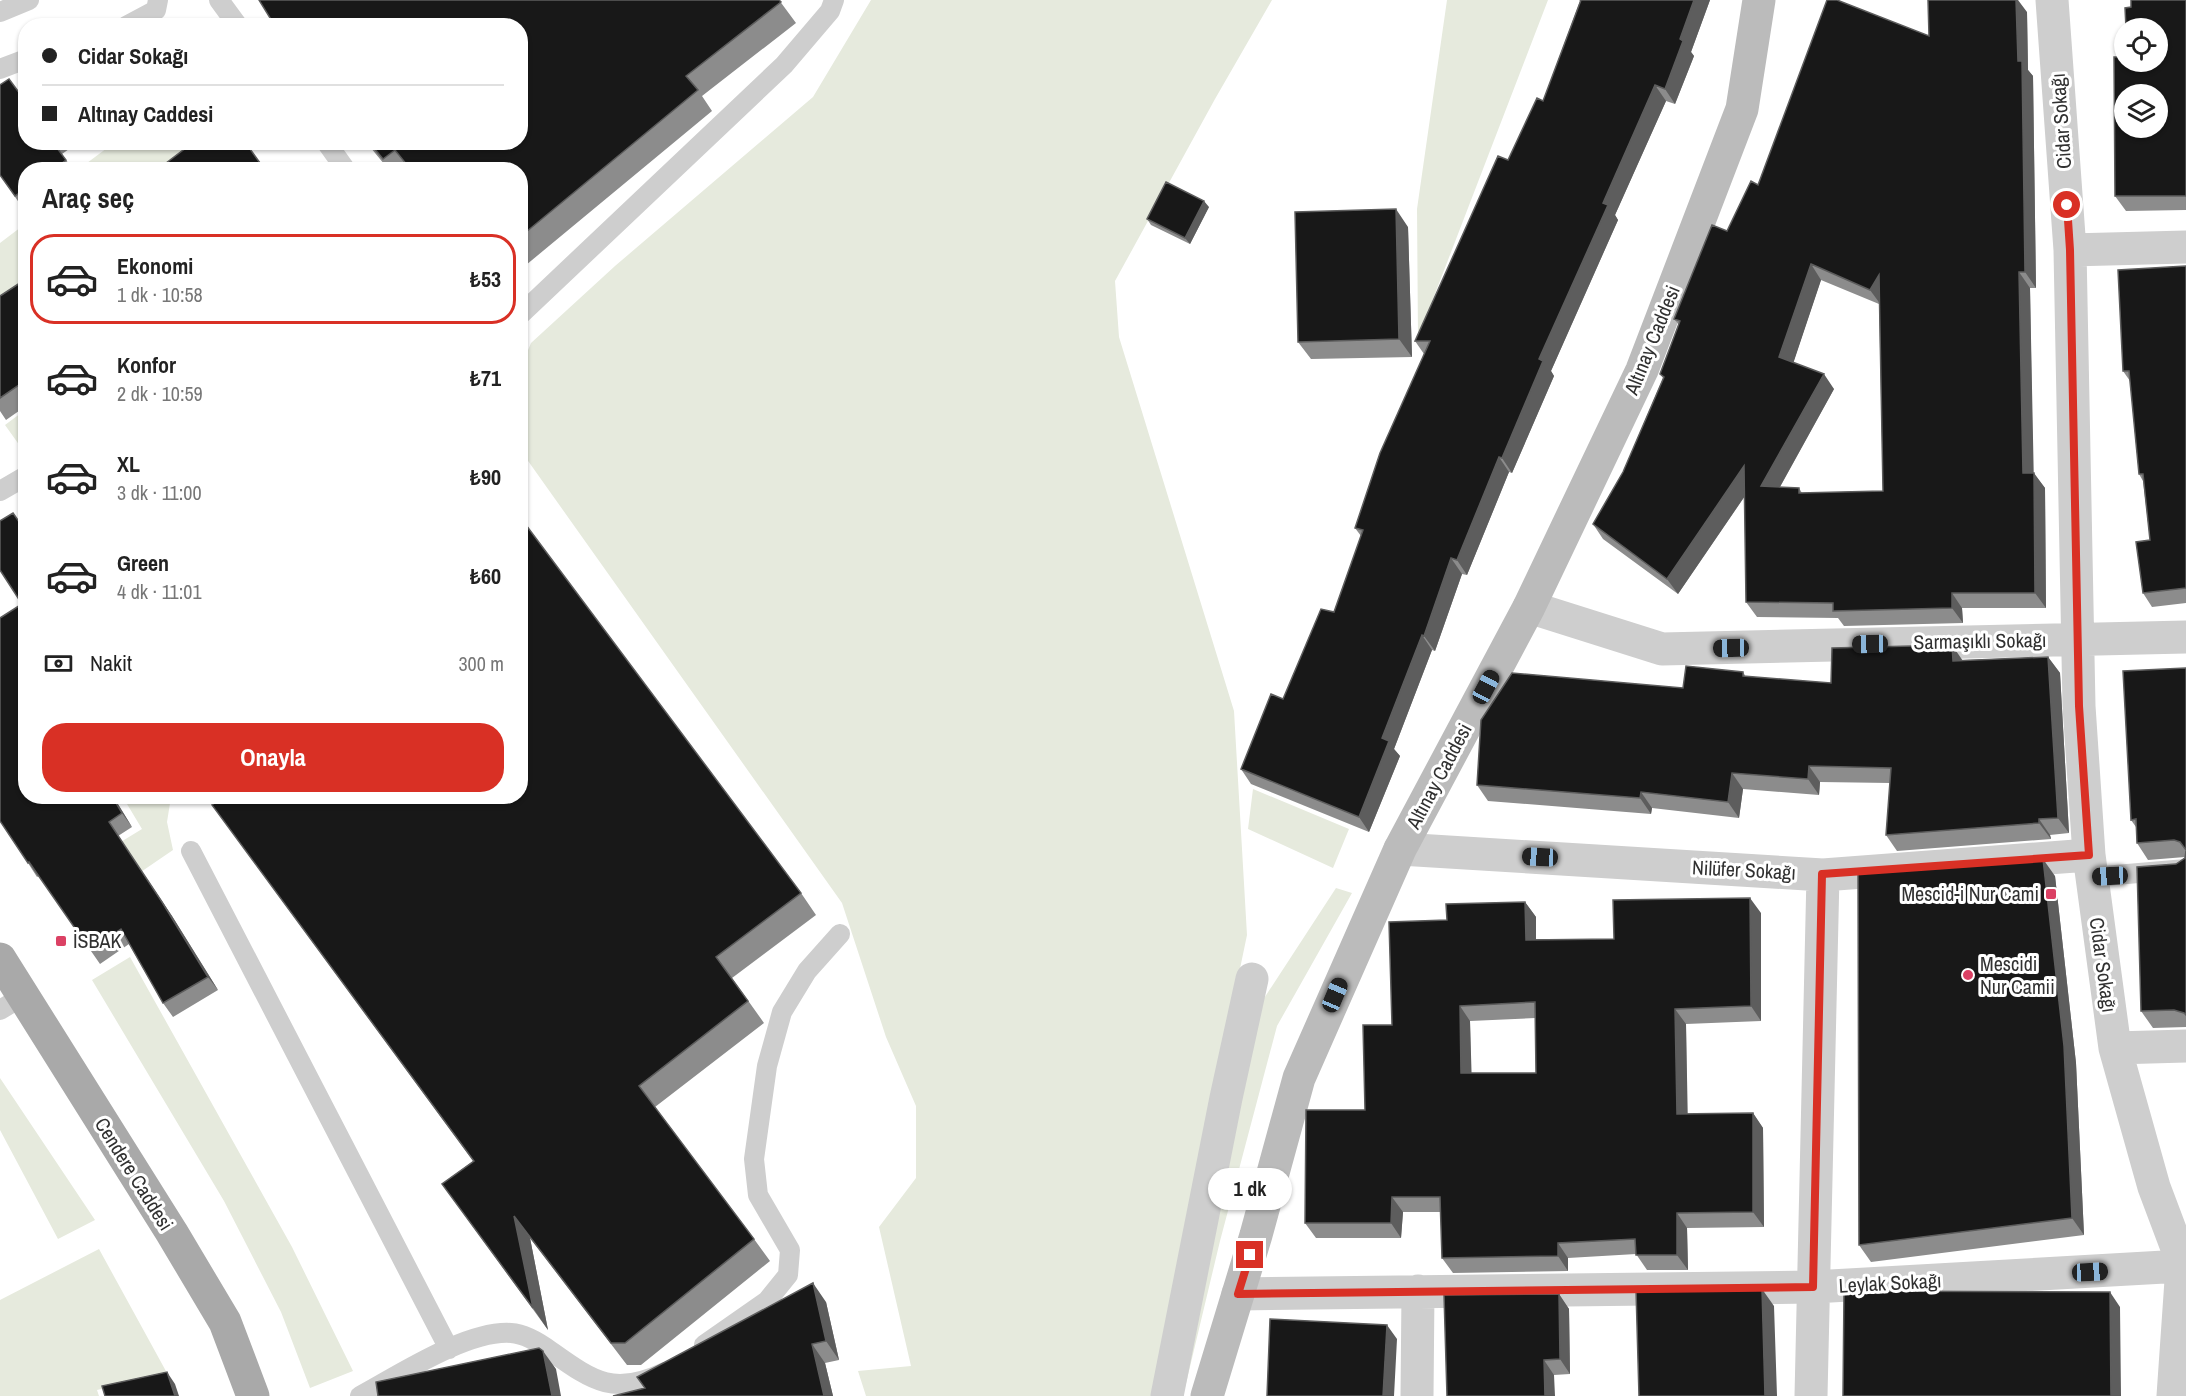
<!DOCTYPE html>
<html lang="tr">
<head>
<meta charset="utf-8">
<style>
	body { margin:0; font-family:"Archivo Narrow",sans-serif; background:#f6f6f6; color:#222; height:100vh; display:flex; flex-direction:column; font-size:22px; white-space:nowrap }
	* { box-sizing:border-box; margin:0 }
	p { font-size:20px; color:#767676 }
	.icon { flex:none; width:33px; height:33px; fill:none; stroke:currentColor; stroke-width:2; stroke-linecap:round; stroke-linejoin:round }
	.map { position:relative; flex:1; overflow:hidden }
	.drawer { position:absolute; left:18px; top:162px; width:510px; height:642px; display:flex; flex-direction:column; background:#fff; border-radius:24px; box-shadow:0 2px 4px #0004 }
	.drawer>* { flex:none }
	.hud { position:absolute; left:18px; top:18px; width:510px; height:132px; border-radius:24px; box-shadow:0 2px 4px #0004; display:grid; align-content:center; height:132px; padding:0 24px; background:#fff }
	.controls { position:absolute; left:2114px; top:18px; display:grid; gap:12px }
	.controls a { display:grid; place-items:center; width:54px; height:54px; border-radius:50%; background:#fff; box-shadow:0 2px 4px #0004; font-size:30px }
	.end { position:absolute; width:27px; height:27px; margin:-14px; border:8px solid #d93025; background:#fff; box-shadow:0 0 0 3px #fff }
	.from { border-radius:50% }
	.bubble { position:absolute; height:42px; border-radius:21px; background:#fff; box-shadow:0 2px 4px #0004; font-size:20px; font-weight:700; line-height:42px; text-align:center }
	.car { position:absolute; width:18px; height:36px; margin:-18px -9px; border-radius:8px; box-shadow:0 0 4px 2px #0007; background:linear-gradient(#222 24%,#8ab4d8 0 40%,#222 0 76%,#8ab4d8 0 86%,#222 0) }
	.hud b { display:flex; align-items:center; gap:21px; height:57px; font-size:22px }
	.hud b+b { border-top:2px solid #e0e0e0 }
	.hud i { width:15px; height:15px; background:#222 }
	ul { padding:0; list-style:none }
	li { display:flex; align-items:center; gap:18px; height:90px; margin:0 12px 9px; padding:0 12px; border:3px solid transparent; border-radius:24px }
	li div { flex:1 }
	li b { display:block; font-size:22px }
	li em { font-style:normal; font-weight:700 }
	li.current { border-color:#d93025 }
	li>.icon { width:54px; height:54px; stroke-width:1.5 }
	h2 { padding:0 24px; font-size:27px; line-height:72px }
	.pay { display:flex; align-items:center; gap:15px; height:66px; padding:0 24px; font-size:22px }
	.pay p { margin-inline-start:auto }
	.button { display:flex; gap:12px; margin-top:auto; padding:12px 24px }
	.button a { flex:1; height:69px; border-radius:24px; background:#d93025; color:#fff; font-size:24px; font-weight:700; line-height:69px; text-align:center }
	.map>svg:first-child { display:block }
	.green { fill:#e6eadd }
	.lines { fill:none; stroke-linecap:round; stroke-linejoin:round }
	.lane { stroke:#cecece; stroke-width:20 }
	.street { stroke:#cecece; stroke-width:33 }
	.secondary { stroke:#bbb; stroke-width:33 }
	.primary { stroke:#a9a9a9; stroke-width:33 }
	.wall { fill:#8c8c8c; fill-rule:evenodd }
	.shaded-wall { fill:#5d5d5d }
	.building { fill:#181818; stroke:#5d5d5d; stroke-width:1.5; fill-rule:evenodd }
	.route { stroke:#d93025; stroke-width:8 }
	.poi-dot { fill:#db4164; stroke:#fff; stroke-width:2 }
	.labels { text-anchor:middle; stroke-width:6; stroke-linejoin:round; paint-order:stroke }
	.street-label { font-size:20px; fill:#313131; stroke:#fff }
	.poi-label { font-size:20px; fill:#313131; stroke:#fff; text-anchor:start }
</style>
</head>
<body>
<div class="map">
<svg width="2186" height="1396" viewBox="0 0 2186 1396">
	<rect width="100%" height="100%" fill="#fff"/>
	<!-- green -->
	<path class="green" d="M 871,0 L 1272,0 L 1215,99 L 1115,281 L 1119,337 L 1234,711 L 1247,935 L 1151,1396 L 866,1396 L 858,1371 L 911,1366 L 879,1227 L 916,1178 L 916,1106 L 886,1037 L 842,903 L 521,451 L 521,367 L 531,343 L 615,266 L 813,97 Z
		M 1447,0 L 1548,0 L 1418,338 L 1417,209 Z
		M 115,142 L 183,143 L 197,163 L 188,170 L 86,170 L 83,166 Z
		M 25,224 L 25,295 L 0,313 L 0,243 Z
		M 25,410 L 26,452 L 25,453 L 5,425 Z
		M 1253,789 L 1349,829 L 1333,868 L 1248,829 Z
		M 127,797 L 171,797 L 167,822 L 173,850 L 72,919 L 88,862 L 142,829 L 124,799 Z
		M 1336,888 L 1352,893 L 1277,1026 L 1220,1241 L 1183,1396 L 1259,1006 Z
		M 130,957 L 292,1247 L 353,1371 L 310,1388 L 281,1312 L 224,1201 L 92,980 Z
		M 0,1078 L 95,1220 L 58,1239 L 0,1130 Z
		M 99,1249 L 167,1373 L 97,1390 L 99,1396 L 0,1396 L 0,1300 Z"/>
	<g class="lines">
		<!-- lane -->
		<path class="lane" d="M 219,0 L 238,26
			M 0,12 L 29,0
			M 126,26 L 156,10 L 158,0
			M 0,69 L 26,59
			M 326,142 L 346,170
			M 520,315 L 784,65 L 830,11 L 834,0
			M 0,491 L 26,476
			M 191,851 L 449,1349
			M 2092,877 L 2186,869
			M 0,1010 L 23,996
			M 704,1345 L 767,1301 L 788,1275 L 790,1250 L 758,1195 L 754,1159 L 767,1066 L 782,1012 L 807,971 L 840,934
			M 360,1396 C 399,1375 467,1330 511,1333 C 526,1334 540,1343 552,1352 C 594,1382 615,1396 665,1372"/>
		<!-- street -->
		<path class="street" d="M 2052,0 L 2070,250 L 2079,706 L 2089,855 L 2115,1048 L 2154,1187 L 2186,1272
			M 2070,250 L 2186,247
			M 1529,607 L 1662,649 L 2186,637
			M 1400,849 L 1823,875 L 2089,855
			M 2115,1048 L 2186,1046
			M 1238,1294 L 1813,1287 L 2182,1266 L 2173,1396
			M 1167,1396 L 1226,1098 L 1252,979
			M 1417,1396 L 1418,1291
			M 1811,1396 L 1823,875"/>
		<!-- secondary -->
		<path class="secondary" d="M 1207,1396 L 1256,1235 L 1299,1078 L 1400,849 L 1529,607 L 1642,370 L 1742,109 L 1759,0"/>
		<!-- primary -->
		<path class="primary" d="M 0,959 L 172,1233 L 225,1322 L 253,1396"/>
	</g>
	<!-- wall -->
	<path class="wall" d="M 779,0 L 796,23 L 702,96 L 712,111 L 520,270 L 520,170 L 389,170 L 366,142 L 520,142 Z
		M 1579,0 L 1710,0 L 1691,52 L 1694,56 L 1675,104 L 1666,101 L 1615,215 L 1618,220 L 1551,371 L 1554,376 L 1512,473 L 1509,472 L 1467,575 L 1462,574 L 1435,651 L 1432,650 L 1394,749 L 1400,756 L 1369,832 L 1251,784 L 1241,769 L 1283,699 L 1334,612 L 1361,536 L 1355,528 L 1424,354 L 1415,341 L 1508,160 L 1543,101 L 1580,1 Z
		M 2186,0 L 2186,210 L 2126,211 L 2115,196 L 2157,62 L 2131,7 Z
		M 2027,12 L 2028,70 L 2033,76 L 2036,288 L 2030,288 L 2033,473 L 2045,488 L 2046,608 L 1962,608 L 1963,623 L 1844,626 L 1838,618 L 1757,617 L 1746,602 L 1745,496 L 1678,594 L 1603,539 L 1593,524 L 1623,472 L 1663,378 L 1660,374 L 1679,325 L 1674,319 L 1727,231 L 1758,185 L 1929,36 ZM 1821,280 L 1879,304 L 1883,491 L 1802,493 L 1799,488 L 1780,487 L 1834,389 L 1793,363 Z
		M 26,142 L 79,142 L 62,154 L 73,170 L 26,170 L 26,205 L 22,207 L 0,175 Z
		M 1209,207 L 1190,244 L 1151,225 L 1147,219 Z
		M 1408,227 L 1412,357 L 1311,359 L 1298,342 Z
		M 2186,266 L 2186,603 L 2152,607 L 2143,593 L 2150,540 L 2143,481 L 2139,474 L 2130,381 L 2123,371 Z
		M 26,279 L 26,406 L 6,420 L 0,411 L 0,296 Z
		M 13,513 L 26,531 L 26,796 L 113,796 L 132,827 L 118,836 L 172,916 L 218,990 L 173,1017 L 163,1003 L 129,944 L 100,964 L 39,876 L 37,877 L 28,863 L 0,821 L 0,618 L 22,604 L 0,570 L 0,521 Z
		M 2048,657 L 2060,673 L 2069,833 L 2050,835 L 2051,839 L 1897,851 L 1886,835 L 1890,783 L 1820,782 L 1819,795 L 1743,789 L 1739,818 L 1652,808 L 1651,814 L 1488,801 L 1477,785 L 1683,688 L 1743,672 L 1746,677 L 1831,683 L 1963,660 Z
		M 2186,668 L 2186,1027 L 2153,1028 L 2141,1011 L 2176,864 L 2185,857 L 2148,860 L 2137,843 L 2136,827 L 2131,820 Z
		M 212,805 L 801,893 L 816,915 L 732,978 L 764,1023 L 655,1107 L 754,1239 L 770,1261 L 641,1365 L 627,1365 L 530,1238 L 548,1330 L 442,1184 L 473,1161 Z
		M 2055,876 L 2076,1063 L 2084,1235 L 1871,1262 L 1859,1245 Z
		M 1525,902 L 1536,917 L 1536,939 L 1614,939 L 1761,913 L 1761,1021 L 1686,1024 L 1687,1114 L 1753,1113 L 1763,1128 L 1764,1227 L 1687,1228 L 1688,1270 L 1647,1270 L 1636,1254 L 1568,1258 L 1568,1271 L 1453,1273 L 1442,1258 L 1441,1212 L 1403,1212 L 1401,1238 L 1316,1238 L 1305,1223 L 1365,1110 L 1392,1025 L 1447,920 ZM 1535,1018 L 1536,1073 L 1471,1073 L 1470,1021 Z
		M 1559,1294 L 1569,1309 L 1570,1374 L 1554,1375 L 1447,1396 Z
		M 826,1302 L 839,1360 L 825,1363 L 833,1396 L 613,1396 L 645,1388 L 637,1377 Z"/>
	<!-- shaded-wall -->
	<path class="shaded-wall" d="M 1694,0 L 1710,0 L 1691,52 L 1694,56 L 1675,104 L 1665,89 L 1680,39 Z
		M 2016,0 L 2018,0 L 2027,12 L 2028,70 L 2033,76 L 2036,288 L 2025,272 Z
		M 1655,85 L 1666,101 L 1615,215 L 1618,220 L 1551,371 L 1554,376 L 1512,473 L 1502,458 L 1539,359 L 1603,203 Z
		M 1204,201 L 1209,207 L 1190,244 L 1185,238 Z
		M 1396,209 L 1408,227 L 1412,357 L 1399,339 Z
		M 1811,264 L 1821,280 L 1790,373 L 1779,357 Z
		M 2019,272 L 2030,288 L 2034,488 L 2023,473 Z
		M 1879,275 L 1881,305 L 1870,290 Z
		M 1824,374 L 1834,389 L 1772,501 L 1761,486 Z
		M 1499,457 L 1509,472 L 1467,575 L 1457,560 Z
		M 1744,466 L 1755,481 L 1678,594 L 1667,579 Z
		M 2034,473 L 2045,488 L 2046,608 L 2035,593 Z
		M 1451,558 L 1462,574 L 1435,651 L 1424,636 Z
		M 1952,593 L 1962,608 L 1963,623 L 1952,608 Z
		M 1422,635 L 1432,650 L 1394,749 L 1400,756 L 1369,832 L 1359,817 L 1382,738 Z
		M 1952,645 L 1963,661 L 1953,661 Z
		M 2048,657 L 2060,673 L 2069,833 L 2058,818 Z
		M 1809,766 L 1820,782 L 1819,795 L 1808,779 Z
		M 1732,773 L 1743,789 L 1739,818 L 1728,802 Z
		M 1641,792 L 1652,808 L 1651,814 L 1640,798 Z
		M 112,796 L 113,796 L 132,827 L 122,813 Z
		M 2039,819 L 2050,835 L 2051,839 L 2039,823 Z
		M 118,836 L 172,916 L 218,990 L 208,977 Z
		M 2043,859 L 2055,876 L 2076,1063 L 2084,1235 L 2072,1218 Z
		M 1750,898 L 1761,913 L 1761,1021 L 1751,1006 Z
		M 1525,902 L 1536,917 L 1536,955 L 1526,940 Z
		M 1460,1006 L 1470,1021 L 1472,1088 L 1461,1073 Z
		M 1675,1009 L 1686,1024 L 1688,1129 L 1677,1114 Z
		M 1753,1113 L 1763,1128 L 1764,1227 L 1753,1212 Z
		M 1392,1197 L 1403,1212 L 1401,1238 L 1391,1223 Z
		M 1677,1213 L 1687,1228 L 1688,1270 L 1677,1255 Z
		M 514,1216 L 530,1238 L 548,1330 L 533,1308 Z
		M 1558,1243 L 1568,1258 L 1568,1271 L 1558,1256 Z
		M 813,1283 L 826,1302 L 839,1360 L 826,1341 Z
		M 1762,1289 L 1774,1306 L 1777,1396 L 1765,1396 Z
		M 2110,1292 L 2120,1307 L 2121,1396 L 2111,1396 Z
		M 1559,1294 L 1569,1309 L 1570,1374 L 1560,1359 Z
		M 1387,1325 L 1397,1339 L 1394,1396 L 1383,1396 Z
		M 812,1344 L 825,1363 L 833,1396 L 824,1396 Z
		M 543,1351 L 556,1369 L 561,1396 L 552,1396 Z
		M 1544,1360 L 1554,1375 L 1555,1396 L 1545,1396 Z
		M 167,1372 L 175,1384 L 179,1396 L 175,1396 Z"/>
	<!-- building -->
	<path class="building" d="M 259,0 L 779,0 L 781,2 L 686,76 L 698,90 L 520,237 L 520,170 L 411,170 L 395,150 L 383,159 L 369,142 L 520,142 L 520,26 L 275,26 Z
		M 1581,0 L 1694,0 L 1680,39 L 1683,41 L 1665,89 L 1655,85 L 1603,203 L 1608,205 L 1539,359 L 1543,361 L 1502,458 L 1499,457 L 1457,560 L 1451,558 L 1424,636 L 1422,635 L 1382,738 L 1389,741 L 1359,817 L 1241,769 L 1271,694 L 1283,699 L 1321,609 L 1334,612 L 1363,530 L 1355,528 L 1380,453 L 1430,341 L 1415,341 L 1498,156 L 1508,160 L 1537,98 L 1543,101 Z
		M 1827,0 L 1837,0 L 1929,36 L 1928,0 L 2016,0 L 2018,61 L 2022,61 L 2025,272 L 2019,272 L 2023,473 L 2034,473 L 2035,593 L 1952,593 L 1952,608 L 1833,611 L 1833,603 L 1746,602 L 1744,466 L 1667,579 L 1593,524 L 1623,472 L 1664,377 L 1660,374 L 1680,321 L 1674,319 L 1712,225 L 1727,231 L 1751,181 L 1758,185 ZM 1811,264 L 1870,290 L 1879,275 L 1883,491 L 1799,493 L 1799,488 L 1761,486 L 1824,374 L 1779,357 Z
		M 2131,0 L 2186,0 L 2186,196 L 2115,196 L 2114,57 L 2124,57 L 2124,62 L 2157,62 L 2157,28 L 2126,28 L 2125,8 L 2131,7 ZM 2124,94 L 2157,94 L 2157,128 L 2124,128 Z
		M 9,79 L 26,102 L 26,142 L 56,142 L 54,144 L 66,160 L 53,170 L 26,170 L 26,189 L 15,196 L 0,175 L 0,85 Z
		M 183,142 L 245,142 L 265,170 L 157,170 L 187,147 Z
		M 1166,182 L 1204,201 L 1185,238 L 1147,219 Z
		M 1396,209 L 1399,339 L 1298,342 L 1295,212 Z
		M 2186,266 L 2186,588 L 2143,593 L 2136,542 L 2150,540 L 2143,474 L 2139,474 L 2129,371 L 2123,371 L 2118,270 Z
		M 26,279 L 26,380 L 0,398 L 0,296 Z
		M 13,513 L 26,532 L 26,796 L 112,796 L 122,813 L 109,822 L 162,902 L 208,977 L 163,1003 L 121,929 L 90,950 L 29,862 L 28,863 L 0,821 L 0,618 L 22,604 L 0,570 L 0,521 Z
		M 520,517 L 801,893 L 716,957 L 748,1001 L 639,1086 L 754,1239 L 625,1343 L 611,1343 L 514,1216 L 533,1308 L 442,1184 L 474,1161 L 212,805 L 223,796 L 520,796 Z
		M 1952,645 L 1953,661 L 2048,657 L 2058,818 L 2039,819 L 2039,823 L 1886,835 L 1891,768 L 1809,766 L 1808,779 L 1732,773 L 1728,802 L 1641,792 L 1640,798 L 1477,785 L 1481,720 L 1512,673 L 1683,688 L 1686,666 L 1743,672 L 1743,676 L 1831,683 L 1832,648 Z
		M 2186,668 L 2186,850 L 2180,842 L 2174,840 L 2137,843 L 2136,819 L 2131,820 L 2123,671 Z
		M 2186,851 L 2186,1015 L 2184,1013 L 2174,1010 L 2141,1011 L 2137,867 L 2176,864 L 2185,858 Z
		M 2043,859 L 2064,1046 L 2072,1218 L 1859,1245 L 1858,873 Z
		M 1750,898 L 1751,1006 L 1675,1009 L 1677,1114 L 1753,1113 L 1753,1212 L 1677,1213 L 1677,1255 L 1636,1255 L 1635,1239 L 1558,1243 L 1558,1256 L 1442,1258 L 1440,1197 L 1392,1197 L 1391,1223 L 1305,1223 L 1306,1110 L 1365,1110 L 1363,1025 L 1392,1025 L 1389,922 L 1447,920 L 1446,904 L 1525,902 L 1526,940 L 1614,939 L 1613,900 ZM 1535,1002 L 1536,1073 L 1461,1073 L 1460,1006 Z
		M 813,1283 L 826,1341 L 812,1344 L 824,1396 L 613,1396 L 645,1388 L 637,1377 Z
		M 1762,1289 L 1765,1396 L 1639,1396 L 1636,1290 Z
		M 1844,1291 L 2110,1292 L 2111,1396 L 1843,1396 Z
		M 1559,1294 L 1560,1359 L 1544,1360 L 1545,1396 L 1447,1396 L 1444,1295 Z
		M 1270,1319 L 1387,1325 L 1383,1396 L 1267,1396 Z
		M 539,1348 L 543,1351 L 552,1396 L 378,1396 L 376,1382 Z
		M 167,1372 L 175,1396 L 105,1396 L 102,1386 Z"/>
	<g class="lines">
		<!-- route -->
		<path class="route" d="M 1250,1255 L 1238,1294 L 1813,1287 L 1822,874 L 2089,855 L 2079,706 L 2070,250 L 2067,205"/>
	</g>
	<!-- markers -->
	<g class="poi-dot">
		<rect x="2045" y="888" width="12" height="12" rx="3"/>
		<rect x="55" y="935" width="12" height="12" rx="3"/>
		<circle cx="1968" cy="975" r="6"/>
	</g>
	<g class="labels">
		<!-- street labels -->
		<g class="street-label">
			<text transform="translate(2061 121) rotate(-94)" y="7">Cidar Sokağı</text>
			<text transform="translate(1652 340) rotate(-68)" y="7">Altınay Caddesi</text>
			<text transform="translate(1980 641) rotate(-1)" y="7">Sarmaşıklı Sokağı</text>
			<text transform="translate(1439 776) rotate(-62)" y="7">Altınay Caddesi</text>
			<text transform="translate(1744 870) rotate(3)" y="7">Nilüfer Sokağı</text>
			<text transform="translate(2103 965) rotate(82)" y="7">Cidar Sokağı</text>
			<text transform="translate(134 1174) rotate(58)" y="7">Cendere Caddesi</text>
			<text transform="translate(1890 1283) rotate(-3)" y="7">Leylak Sokağı</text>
		</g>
		<!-- poi labels -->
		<g class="poi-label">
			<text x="2039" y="901" text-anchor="end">Mescid-i Nur Cami</text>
			<text x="73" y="948">İSBAK</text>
			<text x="1980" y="971">Mescidi<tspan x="1980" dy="23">Nur Camii</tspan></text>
		</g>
	</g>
</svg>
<div class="controls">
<a><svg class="icon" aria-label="locate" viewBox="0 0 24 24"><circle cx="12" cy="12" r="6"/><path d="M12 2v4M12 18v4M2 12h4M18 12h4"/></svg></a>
<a><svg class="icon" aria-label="layers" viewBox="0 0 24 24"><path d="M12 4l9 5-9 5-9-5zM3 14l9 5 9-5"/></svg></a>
</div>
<i class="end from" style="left:2067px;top:205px"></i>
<i class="end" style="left:1250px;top:1255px"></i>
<div class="bubble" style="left:1208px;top:1168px;width:84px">1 dk</div>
<i class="car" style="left:1870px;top:644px;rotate:269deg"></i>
<i class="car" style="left:1731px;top:648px;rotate:269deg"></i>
<i class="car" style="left:1486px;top:687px;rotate:28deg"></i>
<i class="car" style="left:1540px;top:857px;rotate:273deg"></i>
<i class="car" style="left:2110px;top:876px;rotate:267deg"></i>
<i class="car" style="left:1335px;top:995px;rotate:23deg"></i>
<i class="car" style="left:2090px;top:1272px;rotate:87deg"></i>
<div class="hud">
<b><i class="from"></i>Cidar Sokağı</b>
<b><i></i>Altınay Caddesi</b>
</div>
<section class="drawer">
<h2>Araç seç</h2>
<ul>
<li class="current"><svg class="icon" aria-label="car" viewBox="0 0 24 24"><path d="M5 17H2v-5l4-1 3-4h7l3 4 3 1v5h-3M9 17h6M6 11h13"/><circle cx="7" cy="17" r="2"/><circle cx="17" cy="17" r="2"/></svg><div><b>Ekonomi</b><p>1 dk · 10:58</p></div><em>₺53</em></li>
<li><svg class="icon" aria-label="car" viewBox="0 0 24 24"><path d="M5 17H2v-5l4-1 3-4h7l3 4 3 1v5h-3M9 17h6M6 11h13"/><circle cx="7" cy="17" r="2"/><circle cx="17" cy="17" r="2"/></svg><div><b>Konfor</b><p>2 dk · 10:59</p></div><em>₺71</em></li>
<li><svg class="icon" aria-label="car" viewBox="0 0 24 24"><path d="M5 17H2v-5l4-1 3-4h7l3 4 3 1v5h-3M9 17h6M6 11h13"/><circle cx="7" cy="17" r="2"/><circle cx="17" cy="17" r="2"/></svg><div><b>XL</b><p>3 dk · 11:00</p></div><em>₺90</em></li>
<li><svg class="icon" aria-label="car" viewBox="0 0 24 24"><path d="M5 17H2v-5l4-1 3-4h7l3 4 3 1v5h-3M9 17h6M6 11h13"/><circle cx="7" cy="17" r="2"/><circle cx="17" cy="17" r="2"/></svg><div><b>Green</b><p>4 dk · 11:01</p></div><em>₺60</em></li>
</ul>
<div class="pay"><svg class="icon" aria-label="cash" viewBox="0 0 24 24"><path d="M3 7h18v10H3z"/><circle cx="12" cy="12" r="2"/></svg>Nakit<p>300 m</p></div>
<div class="button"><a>Onayla</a></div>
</section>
</div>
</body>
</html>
